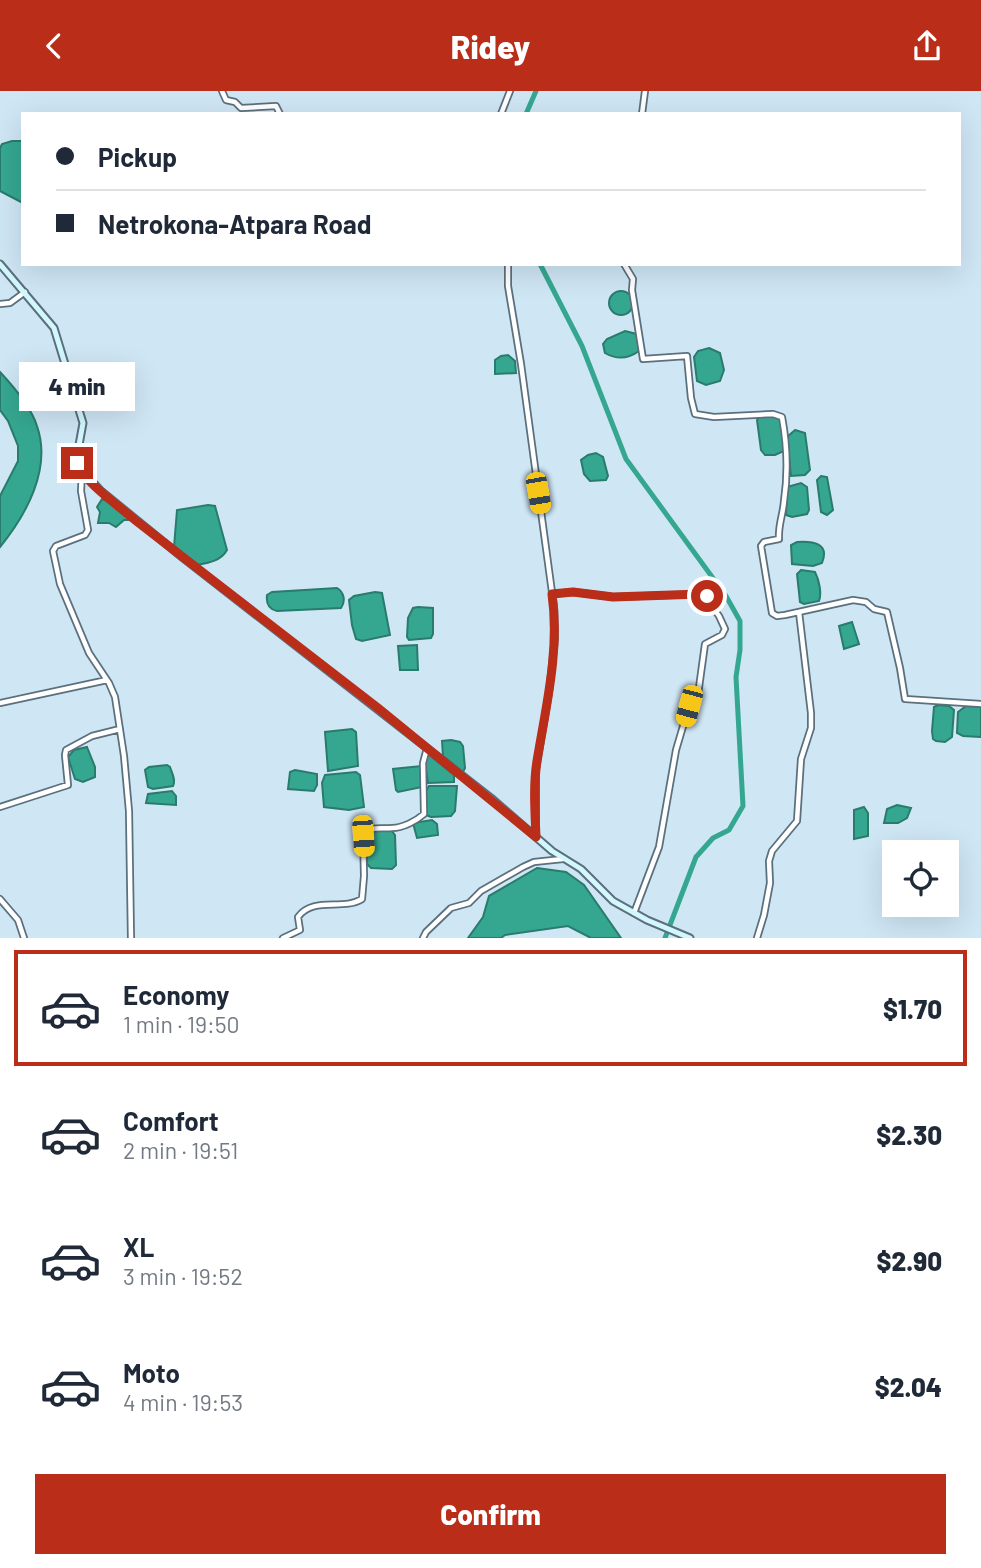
<!DOCTYPE html>
<html lang="en">
<head>
<meta charset="utf-8">
<style>
	body { margin:0; font-family:Barlow,sans-serif; background:#f6f6f7; color:#1f2937; height:100vh; display:flex; flex-direction:column; font-size:26px; white-space:nowrap }
	* { box-sizing:border-box; margin:0 }
	p { font-size:23px; color:#747a83 }
	.icon { flex:none; width:38px; height:38px; fill:none; stroke:currentColor; stroke-width:2; stroke-linecap:round; stroke-linejoin:round }
	.map { position:relative; height:847px; overflow:hidden }
	.side { display:flex; flex-direction:column; background:#fff; flex:1 }
	.side>* { flex:none }
	.hud { position:absolute; left:21px; top:21px; width:940px; height:154px; border-radius:0px; box-shadow:0 7px 28px #0002; display:grid; align-content:center; height:154px; padding:0 35px; background:#fff }
	.controls { position:absolute; left:882px; top:749px; display:grid; gap:14px }
	.controls a { display:grid; place-items:center; width:77px; height:77px; border-radius:0px; background:#fff; box-shadow:0 7px 28px #0002; font-size:35px }
	.end { position:absolute; width:32px; height:32px; margin:-16px; border:9px solid #ba2e19; background:#fff; box-shadow:0 0 0 4px #fff }
	.from { border-radius:50% }
	.bubble { position:absolute; height:49px; border-radius:0px; background:#fff; box-shadow:0 7px 28px #0002; font-size:23px; font-weight:800; line-height:49px; text-align:center }
	.car { position:absolute; width:21px; height:42px; margin:-21px -10px; border-radius:9px; box-shadow:0 0 5px 2px #0007; background:linear-gradient(#f5c518 24%,#345 0 40%,#f5c518 0 76%,#345 0 86%,#f5c518 0) }
	.hud b { display:flex; align-items:center; gap:24px; height:66px; font-size:26px }
	.hud b+b { border-top:2px solid #e0e1e3 }
	.hud i { width:18px; height:18px; background:#1f2937 }
	ul { padding:12px 0 0; list-style:none }
	li { display:flex; align-items:center; gap:21px; height:116px; margin:0 14px 10px; padding:0 21px; border:4px solid transparent; border-radius:0px }
	li div { flex:1 }
	li b { display:block; font-size:26px }
	li em { font-style:normal; font-weight:800 }
	li.on { border-color:#ba2e19 }
	li>.icon { width:63px; height:63px; stroke-width:1.5 }
	.cta { display:flex; gap:14px; margin-top:auto; padding:14px 35px }
	.cta a { flex:1; height:80px; border-radius:0px; background:#ba2e19; color:#fff; font-size:28px; font-weight:800; line-height:80px; text-align:center }
	header { display:flex; justify-content:space-between; align-items:center; height:91px; padding:0 35px; background:#ba2e19; color:#fff; font-size:32px; font-weight:800 }
	.map>svg:first-child { display:block }
	.water { fill:#35a790; stroke:#297b6c; stroke-width:2 }
	.lines { fill:none; stroke-linecap:round; stroke-linejoin:round }
	.canal { stroke:#35a790; stroke-width:5 }
	.street-casing { stroke:#5b6f7d; stroke-width:8 }
	.secondary-casing { stroke:#5b6f7d; stroke-width:9 }
	.street { stroke:#fff; stroke-width:4.5 }
	.secondary { stroke:#d2f8fd; stroke-width:5 }
	.route { stroke:#ba2e19; stroke-width:9 }
</style>
</head>
<body>
<header><svg class="icon" aria-label="back" viewBox="0 0 24 24"><path d="M15 5l-7 7 7 7"/></svg>Ridey<svg class="icon" aria-label="share" viewBox="0 0 24 24"><path d="M12 15V3M7 8l5-5 5 5M5 13v7h14v-7"/></svg></header>
<div class="map">
<svg width="981" height="847" viewBox="0 0 981 847">
	<rect width="100%" height="100%" fill="#cfe6f5"/>
	<!-- water -->
	<path class="water" d="M 12,50 L 23,50 L 23,112 L 0,100 L 0,57 L 2,53 Z
		M609 212a12 12 0 1 1 24 0a12 12 0 1 1-24 0Z
		M 625,240 L 637,243 L 639,260 C 628,268 617,269 605,262 L 603,253 L 607,248 Z
		M 709,257 L 720,262 L 724,279 L 720,290 L 706,294 L 697,290 L 694,266 L 698,260 Z
		M 508,264 L 515,270 L 516,282 L 495,283 L 495,269 L 501,265 Z
		M 0,281 C 14,296 31,316 37,335 C 52,378 26,424 0,456 L 0,405 L 18,370 L 18,355 L 8,330 L 0,319 Z
		M 777,324 L 781,326 L 784,360 L 775,364 L 765,364 L 761,359 L 757,329 L 759,326 Z
		M 795,339 L 805,342 L 810,379 L 805,384 L 791,385 L 787,346 Z
		M 596,362 L 603,366 L 608,385 L 606,389 L 590,390 L 584,383 L 581,369 L 588,364 Z
		M 821,385 L 827,386 L 833,419 L 827,424 L 821,421 L 817,389 Z
		M 801,392 L 807,396 L 809,419 L 807,423 L 792,426 L 786,424 L 787,396 Z
		M 102,408 L 114,413 L 130,429 L 124,429 L 116,436 L 109,432 L 98,432 L 100,421 L 97,416 Z
		M 208,414 L 215,415 L 227,459 C 221,470 208,472 197,474 L 174,456 L 177,419 Z
		M 797,451 C 813,450 830,452 822,472 L 813,475 L 792,473 L 791,454 Z
		M 801,479 L 815,481 C 819,489 822,502 819,510 L 804,513 L 800,511 L 797,483 Z
		M 337,497 C 344,501 346,510 341,517 L 277,520 C 268,518 266,512 267,504 L 272,501 Z
		M 375,501 L 382,502 L 390,544 L 362,550 L 356,548 L 352,534 L 349,509 L 354,505 Z
		M 418,516 L 433,517 L 433,543 L 431,547 L 409,549 L 407,546 L 408,527 L 413,517 Z
		M 852,531 L 859,553 L 844,558 L 839,535 Z
		M 417,554 L 418,579 L 400,579 L 398,555 Z
		M 938,614 L 949,615 L 954,619 L 952,646 L 945,651 L 936,650 L 933,648 L 932,640 L 934,616 Z
		M 966,615 L 981,616 L 981,646 L 963,645 L 957,642 L 958,621 Z
		M 352,638 L 356,641 L 358,675 L 328,680 L 325,641 Z
		M 451,649 L 460,651 L 463,655 L 465,677 L 463,681 L 443,665 L 442,650 Z
		M 87,656 L 95,676 L 95,686 L 83,691 L 75,688 L 68,666 L 74,659 Z
		M 428,663 L 454,684 L 454,691 L 428,692 L 425,672 Z
		M 167,674 L 170,676 C 172,682 176,689 173,695 L 153,698 L 148,696 L 145,679 L 149,676 Z
		M 421,675 L 422,696 L 398,701 L 396,699 L 393,678 Z
		M 295,679 L 317,683 L 317,694 L 314,700 L 288,698 L 290,681 Z
		M 356,681 L 360,684 L 364,716 L 349,719 L 324,716 L 322,692 L 325,684 Z
		M 433,695 L 457,695 L 455,720 L 451,725 L 431,726 L 426,724 L 426,700 L 429,695 Z
		M 172,700 L 176,705 L 176,714 L 146,712 L 148,703 Z
		M 897,714 L 911,717 L 907,727 L 898,732 L 884,732 L 887,718 Z
		M 864,716 L 868,722 L 868,745 L 854,748 L 854,719 Z
		M 432,729 L 437,733 L 438,744 L 417,747 L 413,732 Z
		M 376,739 L 391,739 L 395,744 L 396,774 L 392,778 L 371,777 L 367,773 L 365,742 Z
		M 537,777 L 566,781 L 584,794 L 621,847 L 591,847 L 568,835 L 505,844 L 501,847 L 468,847 L 483,826 L 489,805 Z"/>
	<g class="lines">
		<!-- canal -->
		<path class="canal" d="M 526,23 L 536,0
			M 540,173 L 582,255 L 626,368 L 726,505 L 740,530 L 740,559 L 736,586 L 743,715 L 729,739 L 713,747 L 696,766 L 665,847"/>
		<defs>
			<path id="street" d="M 222,0 L 226,9 L 235,11 L 241,17 L 276,15 L 280,23
				M 501,23 L 510,0
				M 642,23 L 645,0
				M 508,173 L 508,195 L 521,273 L 554,516 L 555,547 L 549,601 L 536,679 L 536,745
				M 624,173 L 633,188 L 632,199 L 643,268 L 687,265 L 691,307 L 695,323 L 714,326 L 773,323 L 782,326 C 787,353 788,383 784,410 C 783,424 778,434 779,448 L 764,451 L 761,455 L 772,522 L 777,525 L 785,524 L 853,509 L 866,511 L 874,518 L 887,521 L 900,577 L 905,608 L 981,613
				M 0,213 L 10,212 L 25,201
				M 82,381 L 81,400 L 88,439 L 85,444 L 56,455 L 53,460 L 60,493 L 89,562 L 109,592 L 115,606 L 124,665 L 129,720 L 131,847
				M 552,503 L 573,501 L 613,506 L 703,503 L 719,525 L 725,538 L 722,544 L 705,553 L 697,611 L 689,615 L 676,659 L 659,756 L 634,822
				M 0,612 L 107,589
				M 0,716 L 68,694 L 65,664 L 66,659 L 92,645 L 120,638
				M 0,808 L 18,829 L 24,847
				M 283,847 L 300,839 L 298,826 C 313,805 343,820 362,808 L 364,785 L 363,742 C 372,735 381,738 392,737 C 403,737 416,730 424,723 L 423,672 L 427,657
				M 423,847 L 426,841 L 451,817 L 469,812 L 481,800 L 523,776 L 534,771 L 563,768
				M 757,847 L 764,824 L 770,792 L 769,770 L 772,760 L 797,730 L 801,668 L 811,637 L 811,622 L 799,521"/>
			<path id="secondary" d="M 0,173 L 54,237 L 83,332 L 77,365 L 78,375 L 101,400 L 182,466 L 491,707 L 552,760 L 581,778 L 613,810 L 647,829 L 690,847"/>
		</defs>
		<!-- street casing -->
		<use href="#street" class="street-casing"/>
		<!-- secondary casing -->
		<use href="#secondary" class="secondary-casing"/>
		<!-- street -->
		<use href="#street" class="street"/>
		<!-- secondary -->
		<use href="#secondary" class="secondary"/>
	</g>
	<g class="lines">
		<!-- route -->
		<path class="route" d="M 77,372 C 85,392 118,414 135,429 L 378,617 L 536,746 C 535,722 533,694 537,670 C 546,615 560,559 552,503 L 573,501 L 613,506 L 701,503 L 707,505"/>
	</g>
</svg>
<div class="controls">
<a><svg class="icon" aria-label="locate" viewBox="0 0 24 24"><circle cx="12" cy="12" r="6"/><path d="M12 2v4M12 18v4M2 12h4M18 12h4"/></svg></a>
</div>
<i class="end from" style="left:707px;top:505px"></i>
<i class="end" style="left:77px;top:372px"></i>
<div class="bubble" style="left:19px;top:271px;width:116px">4 min</div>
<i class="car" style="left:538px;top:402px;rotate:170deg"></i>
<i class="car" style="left:689px;top:615px;rotate:195deg"></i>
<i class="car" style="left:363px;top:745px;rotate:176deg"></i>
<div class="hud">
<b><i class="from"></i>Pickup</b>
<b><i></i>Netrokona-Atpara Road</b>
</div>
</div>
<section class="side">
<ul>
<li class="on"><svg class="icon" aria-label="car" viewBox="0 0 24 24"><path d="M5 17H2v-5l4-1 3-4h7l3 4 3 1v5h-3M9 17h6M6 11h13"/><circle cx="7" cy="17" r="2"/><circle cx="17" cy="17" r="2"/></svg><div><b>Economy</b><p>1 min · 19:50</p></div><em>$1.70</em></li>
<li><svg class="icon" aria-label="car" viewBox="0 0 24 24"><path d="M5 17H2v-5l4-1 3-4h7l3 4 3 1v5h-3M9 17h6M6 11h13"/><circle cx="7" cy="17" r="2"/><circle cx="17" cy="17" r="2"/></svg><div><b>Comfort</b><p>2 min · 19:51</p></div><em>$2.30</em></li>
<li><svg class="icon" aria-label="car" viewBox="0 0 24 24"><path d="M5 17H2v-5l4-1 3-4h7l3 4 3 1v5h-3M9 17h6M6 11h13"/><circle cx="7" cy="17" r="2"/><circle cx="17" cy="17" r="2"/></svg><div><b>XL</b><p>3 min · 19:52</p></div><em>$2.90</em></li>
<li><svg class="icon" aria-label="car" viewBox="0 0 24 24"><path d="M5 17H2v-5l4-1 3-4h7l3 4 3 1v5h-3M9 17h6M6 11h13"/><circle cx="7" cy="17" r="2"/><circle cx="17" cy="17" r="2"/></svg><div><b>Moto</b><p>4 min · 19:53</p></div><em>$2.04</em></li>
</ul>
<div class="cta"><a>Confirm</a></div>
</section>
</body>
</html>
